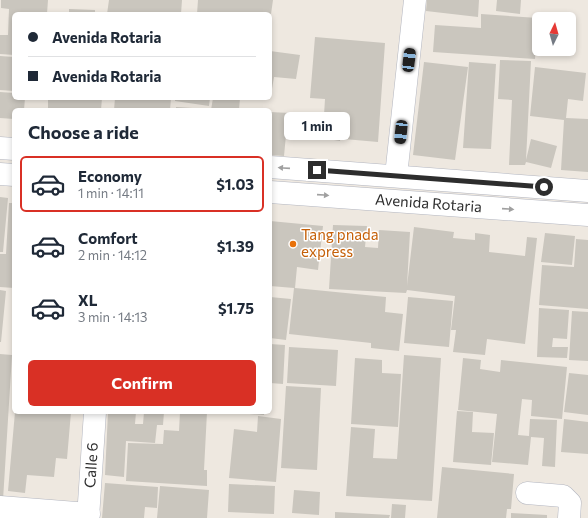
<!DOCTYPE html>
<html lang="en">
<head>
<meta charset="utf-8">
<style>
	body { margin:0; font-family:Commissioner,sans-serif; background:#f2f2f3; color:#1f2937; height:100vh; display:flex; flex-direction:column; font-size:15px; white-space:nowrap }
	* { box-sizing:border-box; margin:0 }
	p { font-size:13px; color:#747a83 }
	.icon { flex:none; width:22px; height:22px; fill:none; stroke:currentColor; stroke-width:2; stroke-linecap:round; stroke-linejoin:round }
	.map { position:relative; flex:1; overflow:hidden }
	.panel { position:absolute; left:12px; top:108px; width:260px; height:306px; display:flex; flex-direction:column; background:#fff; border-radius:6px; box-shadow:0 2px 6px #0003 }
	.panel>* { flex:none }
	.top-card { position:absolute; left:12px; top:12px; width:260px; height:88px; border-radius:6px; box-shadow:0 2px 6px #0003; display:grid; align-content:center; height:88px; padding:0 16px; background:#fff }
	.needle { width:26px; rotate:5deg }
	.buttons { position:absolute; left:532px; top:12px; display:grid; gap:8px }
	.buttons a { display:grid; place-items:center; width:44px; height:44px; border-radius:6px; background:#fff; box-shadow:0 2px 6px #0003; font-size:20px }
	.end { position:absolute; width:18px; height:18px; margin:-9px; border:5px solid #2d2d2d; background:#fff; box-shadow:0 0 0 2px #fff }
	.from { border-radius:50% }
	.bubble { position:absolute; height:28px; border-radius:6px; background:#fff; box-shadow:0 2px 6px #0003; font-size:13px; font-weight:700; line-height:28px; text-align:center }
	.car { position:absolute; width:12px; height:24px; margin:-12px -6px; border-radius:5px; box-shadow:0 0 3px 1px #0007; background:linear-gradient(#222 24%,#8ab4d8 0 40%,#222 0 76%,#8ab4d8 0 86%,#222 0) }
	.top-card b { display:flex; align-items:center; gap:14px; height:38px; font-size:15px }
	.top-card b+b { border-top:1px solid #e0e1e3 }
	.top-card i { width:10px; height:10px; background:#1f2937 }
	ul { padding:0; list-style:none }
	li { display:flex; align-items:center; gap:12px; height:56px; margin:0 8px 6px; padding:0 8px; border:2px solid transparent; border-radius:6px }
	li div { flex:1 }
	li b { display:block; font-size:15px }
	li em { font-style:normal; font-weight:700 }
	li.active { border-color:#d93025 }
	li>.icon { width:36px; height:36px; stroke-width:1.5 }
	h2 { padding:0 16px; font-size:18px; line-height:48px }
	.button { display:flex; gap:8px; margin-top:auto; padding:8px 16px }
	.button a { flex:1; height:46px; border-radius:6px; background:#d93025; color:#fff; font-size:16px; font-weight:700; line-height:46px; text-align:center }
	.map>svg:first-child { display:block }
	.building { fill:#cac6be }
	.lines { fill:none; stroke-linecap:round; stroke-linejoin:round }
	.minor-casing { stroke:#b3b6c0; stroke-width:23 }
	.minor { stroke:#fff; stroke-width:22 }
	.oneway { fill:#a0a0a0 }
	.route { stroke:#2d2d2d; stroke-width:5 }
	.food-dot { fill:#e8710a; stroke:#fff; stroke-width:1.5 }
	.labels { text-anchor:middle; stroke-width:3; stroke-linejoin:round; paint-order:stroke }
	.street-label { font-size:15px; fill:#2d2d2d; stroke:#fff }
	.food-label { font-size:15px; fill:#c56008; stroke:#fff; text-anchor:start }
</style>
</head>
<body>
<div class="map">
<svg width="588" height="518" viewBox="0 0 588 518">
	<rect width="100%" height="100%" fill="#eee8e0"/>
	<!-- building -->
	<path class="building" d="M 1,0 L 48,0 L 47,14 L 14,14 L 14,55 L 0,54 L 0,35 L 8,35 L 9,9 L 1,8 Z
		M 109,0 L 182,0 L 181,14 L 107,14 Z
		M 198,0 L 273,0 L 271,14 L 197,14 Z
		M 427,0 L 479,0 L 478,17 L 426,11 Z
		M 497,0 L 521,0 L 520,14 L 496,11 Z
		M 69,9 L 95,10 L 95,14 L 69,14 Z
		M 481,14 L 538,18 L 535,59 L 433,52 L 435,25 L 481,28 Z
		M 315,37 L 385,43 L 378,142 L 344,139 L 346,117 L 324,115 L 325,99 L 310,98 Z
		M 270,51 L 300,55 L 296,79 L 274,77 L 272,89 L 270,89 Z
		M 0,56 L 14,57 L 14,91 L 0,90 Z
		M 500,60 L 531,61 L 526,160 L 531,139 L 557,146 L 551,168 L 526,162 L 525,165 L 509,165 L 512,100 L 498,99 Z
		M 424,62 L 468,67 L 455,160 L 413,155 Z
		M 469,62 L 496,64 L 491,149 L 463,148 Z
		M 535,67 L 586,73 L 583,101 L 568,99 L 566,118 L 588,119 L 588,172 L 561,170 L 564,120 L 530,116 Z
		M 0,92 L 14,93 L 14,98 L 25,98 L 24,110 L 14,110 L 14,119 L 0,118 Z
		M 48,98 L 102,98 L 101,110 L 48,110 Z
		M 115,98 L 142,100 L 142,98 L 171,98 L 170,110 L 114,110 Z
		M 175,98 L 210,98 L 209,106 L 175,101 Z
		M 213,98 L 240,98 L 239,110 L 211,110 Z
		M 176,107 L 209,109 L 209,110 L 176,110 Z
		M 270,112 L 310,114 L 309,136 L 286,135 L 284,156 L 270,155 Z
		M 313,114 L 343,118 L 340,141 L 310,136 Z
		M 0,197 L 8,198 L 3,252 L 0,252 Z
		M 9,203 L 14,203 L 14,257 L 12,257 L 12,270 L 14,271 L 14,288 L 0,287 L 0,254 L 6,254 Z
		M 270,221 L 323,226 L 318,270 L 297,267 L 295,288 L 386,297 L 385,312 L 403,314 L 399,351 L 371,348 L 371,343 L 289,334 L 294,288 L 270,286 Z
		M 333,225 L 367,226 L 365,247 L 378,248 L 379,230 L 410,232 L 407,286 L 414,227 L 454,232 L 453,238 L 475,240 L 475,233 L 490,235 L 489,252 L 525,256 L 527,237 L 537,238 L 525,344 L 487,339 L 485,355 L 453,352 L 456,330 L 451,330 L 455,296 L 407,290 L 406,293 L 329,289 Z
		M 545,233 L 575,236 L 572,265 L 541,262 Z
		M 576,239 L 588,240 L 588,309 L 539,305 L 542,265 L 574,267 Z
		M 0,290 L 6,291 L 1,342 L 0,342 Z
		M 270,297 L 291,299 L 286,340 L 270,338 Z
		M 408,297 L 453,301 L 449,347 L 404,343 Z
		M 539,308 L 569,310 L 567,339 L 553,338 L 552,347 L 568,347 L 567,358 L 537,357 Z
		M 572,311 L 588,312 L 588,361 L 569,360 Z
		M 270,344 L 285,345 L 283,384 L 270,383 Z
		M 289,347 L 338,350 L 336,386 L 287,383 Z
		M 0,354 L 12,355 L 3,500 L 0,499 Z
		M 404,355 L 441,358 L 432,501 L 346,496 L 351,427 L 375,429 L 373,458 L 397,459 Z
		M 355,358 L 382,360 L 382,373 L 401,374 L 398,427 L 351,424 Z
		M 463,358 L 481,360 L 480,369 L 500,372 L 501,360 L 567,367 L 562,419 L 531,416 L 532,400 L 522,399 L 518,435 L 529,436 L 530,419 L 557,420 L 555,467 L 542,466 L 544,438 L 531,437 L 528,465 L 492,462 L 497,414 L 458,410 Z
		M 569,373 L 588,375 L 588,415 L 564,412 Z
		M 286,386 L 321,388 L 317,470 L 281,468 Z
		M 457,411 L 473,412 L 472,432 L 494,433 L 491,465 L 453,462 Z
		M 15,412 L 71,412 L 67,459 L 56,458 L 54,477 L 27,475 L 25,493 L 8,491 Z
		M 108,412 L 136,412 L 135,424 L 143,424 L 144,412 L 164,412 L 163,425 L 157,425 L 155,443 L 126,441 L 124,477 L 105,475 Z
		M 180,412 L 207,412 L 204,470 L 207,470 L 207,486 L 126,481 L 128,443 L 163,444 L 164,430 L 179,431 Z
		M 236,412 L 264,412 L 264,415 L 236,413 Z
		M 258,416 L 281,419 L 276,482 L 229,478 L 234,429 L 257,432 Z
		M 564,419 L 588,422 L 588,454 L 561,452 Z
		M 442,467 L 514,474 L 511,509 L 507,509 L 506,518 L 437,518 Z
		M 105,483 L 158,487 L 157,508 L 145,507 L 144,518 L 102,518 Z
		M 229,484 L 275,486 L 274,514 L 228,512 Z
		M 160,486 L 209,490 L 207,518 L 157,518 Z
		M 294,490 L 320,492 L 319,515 L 292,513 Z
		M 392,504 L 406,505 L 405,518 L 391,518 Z
		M 335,512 L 390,515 L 389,518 L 335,518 Z
		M 511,513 L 547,515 L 547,518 L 511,518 Z"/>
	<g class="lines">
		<defs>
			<g id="minor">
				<path d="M 0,148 L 14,149"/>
				<path d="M 270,167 L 588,191"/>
				<path d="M 0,174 L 14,175"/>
				<path d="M 396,176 L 415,0"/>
				<path id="s1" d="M 270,192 L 588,215"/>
				<path d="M 527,493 L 563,496 L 570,503 L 569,518"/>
				<path d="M 0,507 L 89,514"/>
				<path id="s2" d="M 88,518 L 95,412"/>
			</g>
		</defs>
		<!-- minor casing -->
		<use href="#minor" class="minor-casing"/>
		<!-- minor -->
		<use href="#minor" class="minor"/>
	</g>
	<!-- one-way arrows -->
	<defs><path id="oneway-solid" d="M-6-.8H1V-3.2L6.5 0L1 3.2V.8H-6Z"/></defs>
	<g class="oneway">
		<use href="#oneway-solid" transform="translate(284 168) rotate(-176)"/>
		<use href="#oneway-solid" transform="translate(323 195) rotate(4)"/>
		<use href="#oneway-solid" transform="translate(508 209) rotate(4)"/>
	</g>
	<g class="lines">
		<!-- route -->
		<path class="route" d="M 317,170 L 544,187"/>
	</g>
	<!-- markers -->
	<circle class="food-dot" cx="293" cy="244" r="4"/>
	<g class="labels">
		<!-- street labels -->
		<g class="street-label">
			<text dy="5" stroke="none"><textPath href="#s1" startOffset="159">Avenida Rotaria</textPath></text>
			<text dy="5" stroke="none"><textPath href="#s2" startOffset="53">Calle 6</textPath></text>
		</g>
		<!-- food labels -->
		<g class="food-label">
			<text x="301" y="240">Tang pnada<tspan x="301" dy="17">express</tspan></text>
		</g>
	</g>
</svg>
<div class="buttons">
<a><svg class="needle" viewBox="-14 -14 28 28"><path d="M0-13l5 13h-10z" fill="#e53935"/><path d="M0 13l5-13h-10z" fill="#747a83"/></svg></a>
</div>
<i class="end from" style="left:544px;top:187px"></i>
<i class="end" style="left:317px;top:170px"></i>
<div class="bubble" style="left:284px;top:112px;width:66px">1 min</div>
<i class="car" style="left:409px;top:60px;rotate:7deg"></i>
<i class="car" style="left:401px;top:132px;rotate:186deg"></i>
<div class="top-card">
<b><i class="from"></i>Avenida Rotaria</b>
<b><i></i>Avenida Rotaria</b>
</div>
<section class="panel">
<h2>Choose a ride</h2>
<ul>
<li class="active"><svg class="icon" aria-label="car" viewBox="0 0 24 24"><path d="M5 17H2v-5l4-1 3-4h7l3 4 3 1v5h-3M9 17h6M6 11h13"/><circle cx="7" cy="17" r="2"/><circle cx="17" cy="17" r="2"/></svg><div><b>Economy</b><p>1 min · 14:11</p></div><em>$1.03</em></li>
<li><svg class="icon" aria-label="car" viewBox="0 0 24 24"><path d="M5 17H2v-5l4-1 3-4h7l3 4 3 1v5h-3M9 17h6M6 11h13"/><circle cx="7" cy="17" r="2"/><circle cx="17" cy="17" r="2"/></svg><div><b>Comfort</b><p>2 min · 14:12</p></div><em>$1.39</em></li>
<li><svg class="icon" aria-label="car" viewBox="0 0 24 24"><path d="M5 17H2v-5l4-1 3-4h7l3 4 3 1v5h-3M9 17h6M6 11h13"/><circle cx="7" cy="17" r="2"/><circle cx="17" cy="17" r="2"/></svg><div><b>XL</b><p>3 min · 14:13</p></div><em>$1.75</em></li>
</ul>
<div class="button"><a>Confirm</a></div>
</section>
</div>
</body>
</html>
